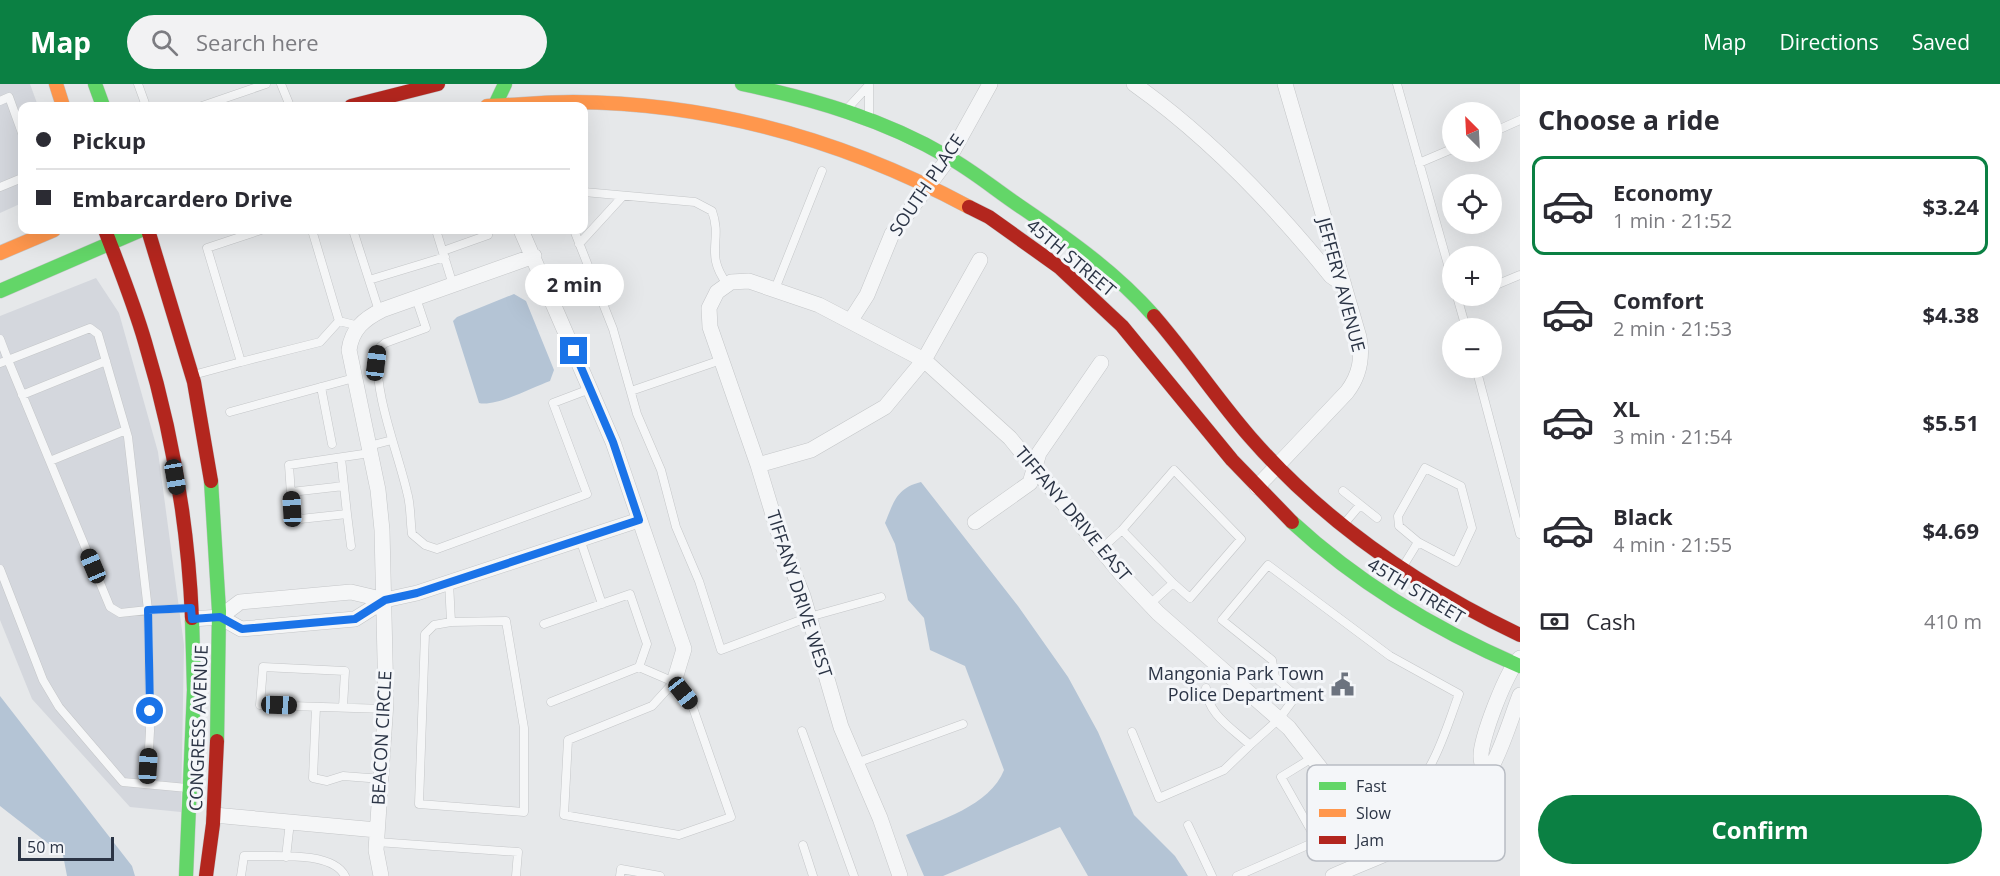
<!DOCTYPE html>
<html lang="en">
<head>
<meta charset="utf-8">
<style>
	body { margin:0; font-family:"Open Sans",sans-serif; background:#f2f2f3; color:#2b2b33; height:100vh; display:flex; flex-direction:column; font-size:22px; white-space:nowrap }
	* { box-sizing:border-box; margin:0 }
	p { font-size:20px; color:#7c7c81 }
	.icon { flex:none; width:33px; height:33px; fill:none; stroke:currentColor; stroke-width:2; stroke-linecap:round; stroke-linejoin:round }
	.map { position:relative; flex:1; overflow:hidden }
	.drawer { display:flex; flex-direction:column; background:#fff; width:480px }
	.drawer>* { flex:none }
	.top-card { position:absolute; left:18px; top:18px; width:570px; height:132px; border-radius:12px; box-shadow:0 6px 24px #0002; display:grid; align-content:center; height:132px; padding:0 18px; background:#fff }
	.needle { width:39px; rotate:336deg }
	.buttons { position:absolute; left:1442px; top:18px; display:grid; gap:12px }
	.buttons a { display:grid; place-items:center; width:60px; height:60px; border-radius:50%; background:#fff; box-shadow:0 6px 24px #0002; font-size:30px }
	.scale { position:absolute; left:18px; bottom:15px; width:96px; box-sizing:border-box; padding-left:6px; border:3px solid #2b3445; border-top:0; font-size:16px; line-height:21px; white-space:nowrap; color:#2b3445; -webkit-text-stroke:4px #f4f6f9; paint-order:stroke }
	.end { position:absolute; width:27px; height:27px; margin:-14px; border:8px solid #1a73e8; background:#fff; box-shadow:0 0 0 3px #fff }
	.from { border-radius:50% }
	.bubble { position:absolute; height:42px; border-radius:21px; background:#fff; box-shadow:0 6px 24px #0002; font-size:20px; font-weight:700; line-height:42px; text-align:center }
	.car { position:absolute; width:18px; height:36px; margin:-18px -9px; border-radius:8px; box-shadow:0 0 4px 2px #0007; background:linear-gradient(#222 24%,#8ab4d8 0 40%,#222 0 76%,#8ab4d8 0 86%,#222 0) }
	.top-card b { display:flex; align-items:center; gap:21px; height:57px; font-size:22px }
	.top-card b+b { border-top:2px solid #e1e1e2 }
	.top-card i { width:15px; height:15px; background:#2b2b33 }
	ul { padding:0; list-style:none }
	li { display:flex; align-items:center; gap:18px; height:99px; margin:0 12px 9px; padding:0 6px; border:3px solid transparent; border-radius:12px }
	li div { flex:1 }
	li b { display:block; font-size:22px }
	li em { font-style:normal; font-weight:700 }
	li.on { border-color:#0b8043 }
	li>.icon { width:54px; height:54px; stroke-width:1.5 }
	h2 { padding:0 18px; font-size:27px; line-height:72px }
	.pay { display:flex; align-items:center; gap:15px; height:66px; padding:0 18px; font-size:22px }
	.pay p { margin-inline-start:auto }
	.primary-button { display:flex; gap:12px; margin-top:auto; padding:12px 18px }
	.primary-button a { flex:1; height:69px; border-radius:36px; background:#0b8043; color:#fff; font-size:24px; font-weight:700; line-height:69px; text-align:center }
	header { display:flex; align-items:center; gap:36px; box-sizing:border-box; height:84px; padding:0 30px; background:#0b8043; color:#fff }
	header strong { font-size:28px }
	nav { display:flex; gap:33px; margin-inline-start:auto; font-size:21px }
	.search { width:420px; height:54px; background:#f2f2f3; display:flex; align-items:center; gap:15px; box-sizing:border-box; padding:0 21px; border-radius:33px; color:#7c7c81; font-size:22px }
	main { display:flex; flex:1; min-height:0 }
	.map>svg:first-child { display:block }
	.built { fill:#d4d7dd }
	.water { fill:#b4c4d5 }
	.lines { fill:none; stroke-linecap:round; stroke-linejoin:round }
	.lane-casing { stroke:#c4c6c8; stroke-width:9 }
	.street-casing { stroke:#c4c6c8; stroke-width:16 }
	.fast-casing { stroke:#c4c6c8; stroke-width:15 }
	.slow-casing { stroke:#c4c6c8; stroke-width:15 }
	.jam-casing { stroke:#c4c6c8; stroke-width:15 }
	.lane { stroke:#f5f6f7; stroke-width:8 }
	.street { stroke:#f5f6f7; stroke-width:15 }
	.fast { stroke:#63d668; stroke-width:14 }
	.slow { stroke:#ff974d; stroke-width:14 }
	.jam { stroke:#b3261e; stroke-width:14 }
	.route { stroke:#1a73e8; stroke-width:8 }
	.labels { text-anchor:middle; stroke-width:6; stroke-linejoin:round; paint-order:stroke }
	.street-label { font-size:18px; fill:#2b3445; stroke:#f4f6f9 }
	.poi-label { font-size:18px; fill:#2b3445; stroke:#f4f6f9; text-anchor:end }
	.key { fill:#f4f6f9; stroke:#b8bcc3; stroke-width:1.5 }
	.key-label { font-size:16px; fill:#2b3445 }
</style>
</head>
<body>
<header>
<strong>Map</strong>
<div class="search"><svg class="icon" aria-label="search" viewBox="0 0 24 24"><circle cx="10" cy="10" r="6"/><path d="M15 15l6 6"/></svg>Search here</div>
<nav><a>Map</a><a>Directions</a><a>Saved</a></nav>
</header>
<main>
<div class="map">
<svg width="1520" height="792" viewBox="0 0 1520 792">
	<rect width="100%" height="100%" fill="#e6e8ea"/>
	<!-- built -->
	<path class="built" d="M 0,0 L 30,0 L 38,22 L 22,22 L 22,119 L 0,129 Z
		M 96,194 L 119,229 L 158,368 L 184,561 L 181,728 L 130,723 L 32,615 L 0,536 L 0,232 Z"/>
	<!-- water -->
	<path class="water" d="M 514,210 L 526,217 L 554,286 L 550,297 C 533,303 496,323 479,319 L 453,237 L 457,233 Z
		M 921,398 L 1018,522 L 1068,593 L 1098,648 L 1134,731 L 1175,772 L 1188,792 L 1088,792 L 1060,743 L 943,792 L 924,792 L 906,751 C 939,736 990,722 1004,686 L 965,582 L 930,566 L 924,534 L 908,516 L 895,460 L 885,439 C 894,417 897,404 921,398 Z
		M 0,612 L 132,782 L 135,792 L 67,792 L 63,771 L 0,722 Z"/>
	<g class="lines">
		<defs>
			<path id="lane" d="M 138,0 L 146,22
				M 281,0 L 290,22
				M 1397,0 L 1452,195
				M 0,17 L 9,13 L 22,49
				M 202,22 L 266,0
				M 846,26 L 869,1 L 869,33
				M 1491,49 L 1520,36
				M 1419,79 L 1452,65
				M 0,103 L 22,94
				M 584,108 L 695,118 L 712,127 C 723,157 704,169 727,200
				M 353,146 L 379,227
				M 436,146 L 453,201
				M 574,146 L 613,245 L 637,330 L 661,386 L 676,443 L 699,497 L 721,566 L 809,533 L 881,513
				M 579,160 L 623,112
				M 443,167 L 488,151
				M 369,196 L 445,173
				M 1491,203 L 1520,191
				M 775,205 L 822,87
				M 416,214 L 426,244 L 385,259 L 378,265 C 373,309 397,365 407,408 C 411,421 410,436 412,450 L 425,461 L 437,465 L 587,410 L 553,319 L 590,305
				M 339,237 L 359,242
				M 90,244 L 98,250 L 128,353 L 148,526 L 120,529 L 110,523 L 8,276 Z
				M 1466,244 L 1458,216 L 1470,212
				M 0,255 L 8,276 L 0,279
				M 241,278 L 320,258 L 339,237 L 312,146
				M 1476,284 L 1520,450
				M 193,291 L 241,278 L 207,164 L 261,146
				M 321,303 L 332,360
				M 631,307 L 721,276
				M 22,311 L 106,277
				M 230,328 L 354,294
				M 369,362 L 392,356
				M 341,374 L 347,430 L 300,435 L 292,425 L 289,381 L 370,369
				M 50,377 L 126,346
				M 1343,407 L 1377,434
				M 291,408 L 344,402
				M 347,430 L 351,462
				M 1344,440 L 1360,421
				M 580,455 L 602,520
				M 1101,465 L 1122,446
				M 1402,484 L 1418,458 L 1456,478 L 1472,444 L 1461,402 L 1425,384 L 1398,432 L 1399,442 L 1418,458
				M 0,485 L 43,596 L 59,623 L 123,698 L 187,704
				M 449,498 L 451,538 L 434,541 L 425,550 L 419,720 L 524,728 L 524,644 L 506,537 L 451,538
				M 1150,520 L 1173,499 L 1190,514 L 1241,455 L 1174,386 L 1122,446 L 1173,499
				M 544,540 L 630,510 L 647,560 L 639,583
				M 674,598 L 692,621 L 731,733 L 679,751 L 564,731 L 568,656 L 652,622 Z
				M 1206,604 C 1207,630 1232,644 1250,661 L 1279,635 L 1296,612 L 1275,593 L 1272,576 L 1222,536 L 1268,481 L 1390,572 L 1459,610 C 1442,656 1432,701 1386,727 L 1363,702 L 1338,709
				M 551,618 L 639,583 L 674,598
				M 316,623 L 313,694 L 327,697 L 343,692 L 382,695
				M 343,623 L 345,587 L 263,583 L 260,621 L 385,625
				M 802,647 L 854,792
				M 1132,648 L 1159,714 L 1224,686 L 1250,661
				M 856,679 L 963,640
				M 147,700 L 150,647 L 148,526 L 191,524
				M 1188,741 L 1212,792
				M 377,758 L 518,768 L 516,792
				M 803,761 L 813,792
				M 286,773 L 290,738
				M 241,792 L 244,772 C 271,773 332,766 345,792
				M 620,792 L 621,785 L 660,792
				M 1237,792 L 1317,757 L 1281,693 L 1312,674"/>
			<path id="street" d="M 1134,0 C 1210,54 1273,120 1331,192 L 1344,201
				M 521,146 L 613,358 L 684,565 L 674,598
				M 851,236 L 867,211 L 892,150 L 949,74 L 990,0
				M 758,381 L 811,366 L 885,323 L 924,276 L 980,176
				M 1257,403 L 1347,308 C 1360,291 1363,274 1359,253 L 1285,0
				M 975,438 L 1030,399 L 1039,369 L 1101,279
				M 220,533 L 241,545 L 355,535 L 385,516 L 417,509 L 639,436
				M 192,535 L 220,533 L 240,518 L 351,508 L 385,516
				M 1485,691 C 1484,686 1481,679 1481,673 C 1480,656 1507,585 1520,574
				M 214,731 L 377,746
				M 381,792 L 376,766 L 386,618 L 382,446 L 378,406 L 349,266 C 352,245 364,235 382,226 L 534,172
				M 900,792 L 880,734 L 841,643 L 803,512 L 781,457 L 758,381 L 710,243 L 709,224 L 717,208 L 731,198 L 749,197 L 819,221 L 924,276 L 1010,354 L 1122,491 L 1158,529 L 1289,644 L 1332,699 L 1369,776
				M 1333,792 C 1399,763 1457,749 1493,680 C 1504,659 1511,634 1520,611"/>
			<path id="fast" d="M 95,0 L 103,22
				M 742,0 C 814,15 885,36 948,73 C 975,88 998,108 1024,125 C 1071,157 1116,189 1154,232
				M 495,21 L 505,0
				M 0,207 L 141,146
				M 211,397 L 219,527 L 217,657
				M 1292,438 C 1359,500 1436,546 1520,582
				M 186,792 L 194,606 L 192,534"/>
			<path id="slow" d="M 56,0 L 63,22
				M 487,22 C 516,21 545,18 573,18 C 714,19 846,57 969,123
				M 0,169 L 54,146"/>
			<path id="jam" d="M 351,22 L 438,0
				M 969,123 L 989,133 L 1059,183 L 1122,242 L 1232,376 L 1292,438
				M 105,146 C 119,183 134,220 145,258 C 172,347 188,442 192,534
				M 148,146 L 194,298 L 211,397
				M 1154,232 C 1188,271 1216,314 1250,353 C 1325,439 1417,502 1520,551
				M 206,792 L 213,740 L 217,657"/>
		</defs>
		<!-- lane casing -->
		<use href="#lane" class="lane-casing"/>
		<!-- street casing -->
		<use href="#street" class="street-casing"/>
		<!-- fast casing -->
		<use href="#fast" class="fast-casing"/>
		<!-- slow casing -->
		<use href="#slow" class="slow-casing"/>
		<!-- jam casing -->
		<use href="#jam" class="jam-casing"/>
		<!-- lane -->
		<use href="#lane" class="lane"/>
		<!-- street -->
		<use href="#street" class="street"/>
		<!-- fast -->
		<use href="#fast" class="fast"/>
		<!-- slow -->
		<use href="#slow" class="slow"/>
		<!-- jam -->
		<use href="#jam" class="jam"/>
	</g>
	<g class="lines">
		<!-- route -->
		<path class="route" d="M 150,627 L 148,526 L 191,524 L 192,535 L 220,533 L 242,545 L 355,535 L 385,516 L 417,509 L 639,436 L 613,358 L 574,267"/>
	</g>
	<!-- icons -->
	<defs>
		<symbol id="civic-bare" viewBox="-9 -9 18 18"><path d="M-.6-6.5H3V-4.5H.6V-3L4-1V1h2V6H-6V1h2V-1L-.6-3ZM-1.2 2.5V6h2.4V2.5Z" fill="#6c737f" stroke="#f4f6f9" stroke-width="2.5" paint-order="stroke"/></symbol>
	</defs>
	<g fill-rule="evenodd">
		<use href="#civic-bare" x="1326" y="584" width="33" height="33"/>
	</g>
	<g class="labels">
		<!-- street labels -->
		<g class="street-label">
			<text transform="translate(927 101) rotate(-56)" y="6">SOUTH PLACE</text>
			<text transform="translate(1071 174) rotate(40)" y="6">45TH STREET</text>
			<text transform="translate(1341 201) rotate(75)" y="6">JEFFERY AVENUE</text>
			<text transform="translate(1073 430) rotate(50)" y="6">TIFFANY DRIVE EAST</text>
			<text transform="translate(1416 507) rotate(31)" y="6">45TH STREET</text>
			<text transform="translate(799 510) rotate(72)" y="6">TIFFANY DRIVE WEST</text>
			<text transform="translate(199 644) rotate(-88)" y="6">CONGRESS AVENUE</text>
			<text transform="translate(382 654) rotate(-87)" y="6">BEACON CIRCLE</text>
		</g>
		<!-- poi labels -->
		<g class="poi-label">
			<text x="1324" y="596">Mangonia Park Town<tspan x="1324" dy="21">Police Department</tspan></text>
		</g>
	</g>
	<!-- legend -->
	<rect x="1307" y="681" width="198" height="96" rx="9" class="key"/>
	<rect x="1319" y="698" width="27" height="8" fill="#63d668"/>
	<rect x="1319" y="725" width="27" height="8" fill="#ff974d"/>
	<rect x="1319" y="752" width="27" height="8" fill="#b3261e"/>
	<g class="key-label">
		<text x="1356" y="708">Fast</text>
		<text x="1356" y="735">Slow</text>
		<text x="1356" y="762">Jam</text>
	</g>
</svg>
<div class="buttons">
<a><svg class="needle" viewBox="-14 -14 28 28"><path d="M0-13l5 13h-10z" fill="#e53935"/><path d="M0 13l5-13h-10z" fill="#7c7c81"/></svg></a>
<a><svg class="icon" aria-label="locate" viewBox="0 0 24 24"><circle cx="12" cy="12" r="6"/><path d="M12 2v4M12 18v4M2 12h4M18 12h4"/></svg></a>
<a>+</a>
<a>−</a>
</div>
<div class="scale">50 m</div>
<i class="end from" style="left:150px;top:627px"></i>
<i class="end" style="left:574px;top:267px"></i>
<div class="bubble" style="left:525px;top:180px;width:99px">2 min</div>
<i class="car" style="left:376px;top:279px;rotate:7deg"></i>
<i class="car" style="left:175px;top:393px;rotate:170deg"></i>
<i class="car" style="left:292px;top:425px;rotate:357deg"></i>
<i class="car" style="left:93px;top:482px;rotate:337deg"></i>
<i class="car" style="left:683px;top:609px;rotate:142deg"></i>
<i class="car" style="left:279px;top:621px;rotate:92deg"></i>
<i class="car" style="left:148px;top:682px;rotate:3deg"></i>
<div class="top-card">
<b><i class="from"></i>Pickup</b>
<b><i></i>Embarcardero Drive</b>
</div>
</div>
<section class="drawer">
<h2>Choose a ride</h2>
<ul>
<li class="on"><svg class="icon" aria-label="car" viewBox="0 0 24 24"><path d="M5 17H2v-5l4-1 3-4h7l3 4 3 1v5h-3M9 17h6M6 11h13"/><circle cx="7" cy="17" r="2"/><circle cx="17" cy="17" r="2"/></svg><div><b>Economy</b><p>1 min · 21:52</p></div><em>$3.24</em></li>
<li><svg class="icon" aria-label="car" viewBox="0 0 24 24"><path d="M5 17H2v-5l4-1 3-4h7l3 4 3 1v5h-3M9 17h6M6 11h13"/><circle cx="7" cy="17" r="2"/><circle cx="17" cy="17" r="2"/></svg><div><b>Comfort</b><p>2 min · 21:53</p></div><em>$4.38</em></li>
<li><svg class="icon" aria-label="car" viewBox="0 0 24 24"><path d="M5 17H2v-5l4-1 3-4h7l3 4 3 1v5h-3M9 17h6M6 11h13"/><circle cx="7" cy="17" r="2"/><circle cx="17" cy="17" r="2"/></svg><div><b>XL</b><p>3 min · 21:54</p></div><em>$5.51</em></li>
<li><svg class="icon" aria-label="car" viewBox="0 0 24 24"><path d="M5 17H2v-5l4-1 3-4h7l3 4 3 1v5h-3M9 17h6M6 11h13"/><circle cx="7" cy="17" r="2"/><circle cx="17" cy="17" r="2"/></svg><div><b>Black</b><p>4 min · 21:55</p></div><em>$4.69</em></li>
</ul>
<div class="pay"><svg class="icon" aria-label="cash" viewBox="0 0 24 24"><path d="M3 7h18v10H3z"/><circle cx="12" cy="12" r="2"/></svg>Cash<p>410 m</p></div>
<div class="primary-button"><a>Confirm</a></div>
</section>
</main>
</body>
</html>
